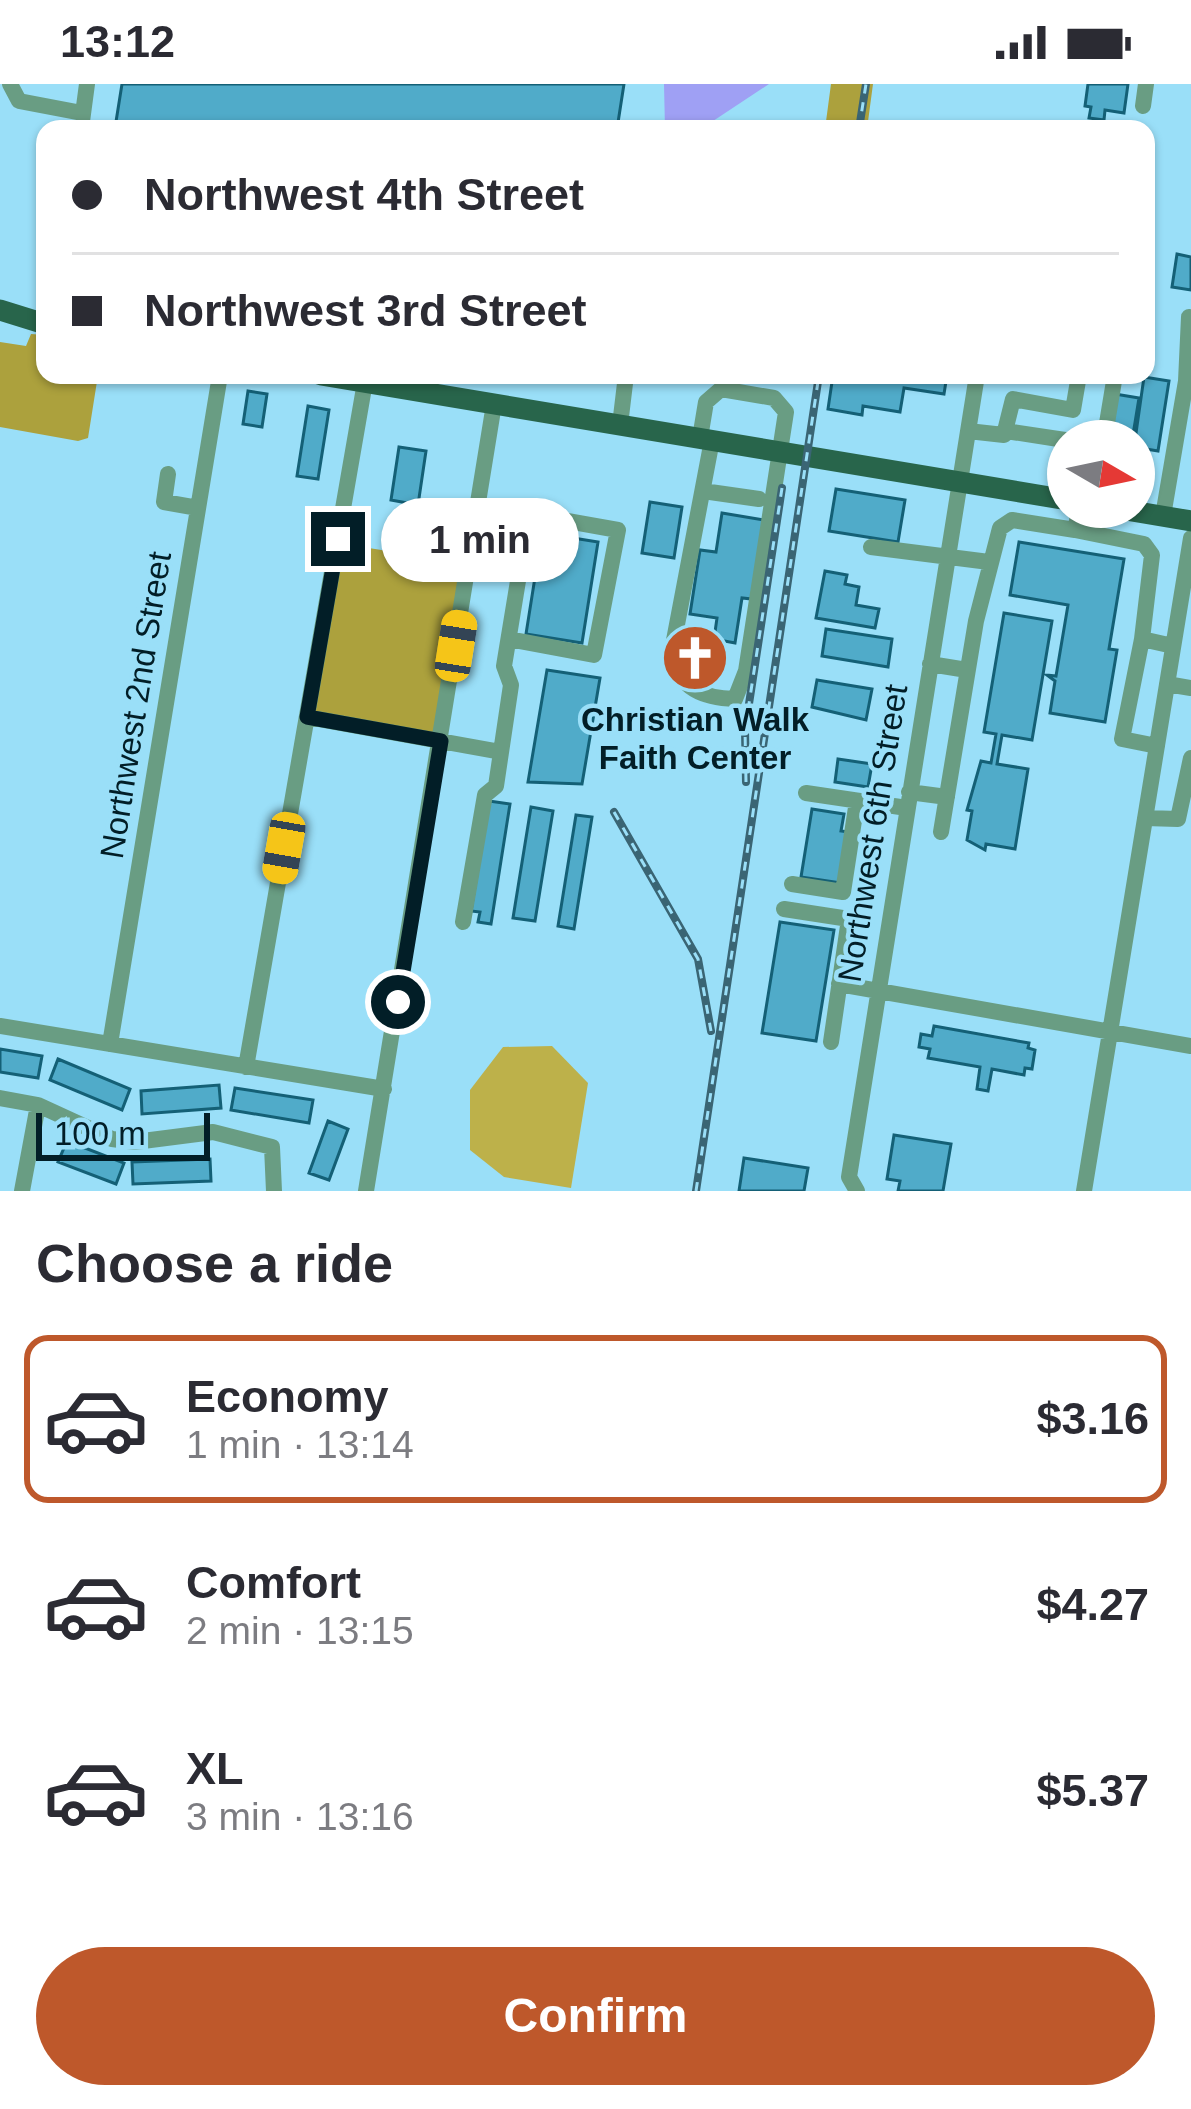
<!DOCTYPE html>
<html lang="en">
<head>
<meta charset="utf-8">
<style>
	body { margin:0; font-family:Helvetica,sans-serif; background:#f7f7f7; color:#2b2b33; height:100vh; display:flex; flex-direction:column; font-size:45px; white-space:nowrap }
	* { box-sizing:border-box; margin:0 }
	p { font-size:39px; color:#7c7c81 }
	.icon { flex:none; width:66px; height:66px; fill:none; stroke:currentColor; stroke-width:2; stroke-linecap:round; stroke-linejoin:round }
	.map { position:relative; height:1107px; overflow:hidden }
	.side { display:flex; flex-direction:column; background:#fff; flex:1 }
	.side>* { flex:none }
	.top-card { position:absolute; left:36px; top:36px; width:1119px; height:264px; border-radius:24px; box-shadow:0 3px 9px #0004; display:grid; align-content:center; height:264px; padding:0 36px; background:#fff }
	.needle { width:78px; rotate:99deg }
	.tools { position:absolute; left:1047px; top:336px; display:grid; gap:24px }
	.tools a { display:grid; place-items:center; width:108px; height:108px; border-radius:50%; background:#fff; box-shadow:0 3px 9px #0004; font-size:60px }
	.scale { position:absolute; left:36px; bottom:30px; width:174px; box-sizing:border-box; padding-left:12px; border:6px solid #021e27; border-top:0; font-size:33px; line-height:42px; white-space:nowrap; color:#021e27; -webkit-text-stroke:9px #9adff8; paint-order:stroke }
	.end { position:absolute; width:54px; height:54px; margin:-27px; border:15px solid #021e27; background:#fff; box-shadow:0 0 0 6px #fff }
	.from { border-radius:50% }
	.bubble { position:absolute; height:84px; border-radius:42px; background:#fff; box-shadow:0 3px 9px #0004; font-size:39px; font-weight:700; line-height:84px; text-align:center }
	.car { position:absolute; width:36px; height:72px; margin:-36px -18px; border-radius:15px; box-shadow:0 0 9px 3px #0007; background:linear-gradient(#f5c518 24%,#345 0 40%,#f5c518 0 76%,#345 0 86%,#f5c518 0) }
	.top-card b { display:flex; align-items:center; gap:42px; height:114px; font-size:45px }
	.top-card b+b { border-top:3px solid #e1e1e2 }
	.top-card i { width:30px; height:30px; background:#2b2b33 }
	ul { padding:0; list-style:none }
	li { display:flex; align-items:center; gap:36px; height:168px; margin:0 24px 18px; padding:0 12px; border:6px solid transparent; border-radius:24px }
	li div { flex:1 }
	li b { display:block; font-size:45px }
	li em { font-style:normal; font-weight:700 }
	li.active { border-color:#be582b }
	li>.icon { width:108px; height:108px; stroke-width:1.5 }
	h2 { padding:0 36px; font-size:54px; line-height:144px }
	.primary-button { display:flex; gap:24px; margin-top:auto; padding:24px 36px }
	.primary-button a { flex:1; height:138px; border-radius:72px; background:#be582b; color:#fff; font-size:48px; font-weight:700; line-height:138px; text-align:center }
	.status { display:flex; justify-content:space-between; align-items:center; height:84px; padding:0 60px; background:#fff; direction:ltr }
	.status svg { height:33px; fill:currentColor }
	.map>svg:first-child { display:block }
	.green { fill:#bdb14a }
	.forest { fill:#aca13d }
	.water { fill:#9fa0f4 }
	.building { fill:#50abc9; stroke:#146076; stroke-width:3 }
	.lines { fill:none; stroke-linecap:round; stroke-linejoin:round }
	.minor { stroke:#699d83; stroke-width:16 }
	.major { stroke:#28654b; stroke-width:21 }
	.rail-casing { stroke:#3a6574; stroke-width:8 }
	.rail { stroke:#9adff8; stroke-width:3; stroke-dasharray:9; stroke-linecap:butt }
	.route { stroke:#021e27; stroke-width:15 }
	.labels { text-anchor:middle; stroke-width:9; stroke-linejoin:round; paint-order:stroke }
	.street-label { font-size:33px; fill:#021e27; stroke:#9adff8 }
	.poi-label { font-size:33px; font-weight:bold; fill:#021e27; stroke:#9adff8 }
</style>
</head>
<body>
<div class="status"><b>13:12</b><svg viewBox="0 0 49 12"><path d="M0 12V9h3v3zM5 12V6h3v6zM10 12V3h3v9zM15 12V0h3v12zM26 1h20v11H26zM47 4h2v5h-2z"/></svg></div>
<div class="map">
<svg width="1191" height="1107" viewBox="0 0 1191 1107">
	<rect width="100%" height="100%" fill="#9adff8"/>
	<!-- green -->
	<path class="green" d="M 552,962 L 588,999 L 571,1104 L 504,1093 L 470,1066 L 470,1006 L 503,963 Z"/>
	<!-- forest -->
	<path class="forest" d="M 831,0 L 873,0 L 867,45 L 825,45 Z
		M 31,250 L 45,251 L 45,291 L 98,291 L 88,354 L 78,357 L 0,343 L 0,258 L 26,262 Z
		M 344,460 L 462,479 L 435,650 L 314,628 Z"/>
	<!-- water -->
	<path class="water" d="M 664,0 L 769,0 L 701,45 L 665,45 Z"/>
	<!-- building -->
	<path class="building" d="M 122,0 L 624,0 L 617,45 L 119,45 L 115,44 Z
		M 1088,0 L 1128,0 L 1124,29 L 1105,26 L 1104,36 L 1089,34 L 1091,23 L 1085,22 Z
		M 1177,170 L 1191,173 L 1191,206 L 1172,203 Z
		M 833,291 L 947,291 L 944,310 L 904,304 L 900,328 L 863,322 L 862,331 L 828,325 Z
		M 1144,293 L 1169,297 L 1158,367 L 1134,363 Z
		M 248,307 L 267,310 L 262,343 L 243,340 Z
		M 1115,310 L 1139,314 L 1132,357 L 1108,356 Z
		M 308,322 L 329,326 L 318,395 L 297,392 Z
		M 399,363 L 426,367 L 418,421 L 391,416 Z
		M 836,405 L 905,416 L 898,458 L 829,447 Z
		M 650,418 L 682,423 L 674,474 L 642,469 Z
		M 722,429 L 764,436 L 752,515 L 742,514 L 735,559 L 714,555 L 717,534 L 690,530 L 700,466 L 716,468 Z
		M 542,449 L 598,458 L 582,559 L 526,550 Z
		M 1019,458 L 1124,475 L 1109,565 L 1117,566 L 1105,638 L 1050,629 L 1055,597 L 1047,591 L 1056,592 L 1068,521 L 1010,511 Z
		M 825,487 L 847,491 L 845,500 L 859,503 L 856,521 L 879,525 L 875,544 L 816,534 Z
		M 1004,529 L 1052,537 L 1032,656 L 1002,651 L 997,680 L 1028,685 L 1015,765 L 986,760 L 985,766 L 967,756 L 972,727 L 967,726 L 981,677 L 991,679 L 996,650 L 984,648 Z
		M 826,545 L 892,555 L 888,583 L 822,572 Z
		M 547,586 L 600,594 L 582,700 L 528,698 Z
		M 817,596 L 872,605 L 866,636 L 812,623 Z
		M 838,675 L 872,680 L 868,703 L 835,698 Z
		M 489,717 L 510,720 L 491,840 L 478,838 L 480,828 L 471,827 Z
		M 531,723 L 553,727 L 535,837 L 513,834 Z
		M 812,725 L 844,730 L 841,747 L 849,748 L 841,799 L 801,793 Z
		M 576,731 L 592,733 L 574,845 L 558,842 Z
		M 780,838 L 834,846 L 816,957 L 762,949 Z
		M 934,942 L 1029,959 L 1028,964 L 1035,966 L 1032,985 L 1025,984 L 1024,991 L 992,985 L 988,1007 L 977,1005 L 980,983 L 928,974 L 930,965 L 919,963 L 921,950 L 932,952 Z
		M 0,965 L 42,972 L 38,994 L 0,988 Z
		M 58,975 L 130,1005 L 122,1026 L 50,996 Z
		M 219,1001 L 221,1024 L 142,1030 L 141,1007 Z
		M 235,1004 L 313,1016 L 309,1039 L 231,1026 Z
		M 328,1037 L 348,1045 L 329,1096 L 309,1089 Z
		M 894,1051 L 951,1060 L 943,1107 L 898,1107 L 900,1097 L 887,1095 Z
		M 67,1057 L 124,1079 L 116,1100 L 58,1078 Z
		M 744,1074 L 808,1084 L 804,1107 L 739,1107 Z
		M 210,1075 L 211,1097 L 133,1100 L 132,1078 Z"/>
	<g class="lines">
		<!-- minor -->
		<path class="minor" d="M 10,0 L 19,17 L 82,29
			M 1143,22 L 1146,0
			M 81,45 L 87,0
			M 620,341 L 626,291
			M 968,347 L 1004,351 L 1013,315 L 1073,326 L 1079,291
			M 1006,347 L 1065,356 L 1056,414
			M 700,354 L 706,318 L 721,305 L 774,314 L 786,328 L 746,587 L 735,615 C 703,614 680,605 671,572 L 712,356
			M 1104,357 L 1115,291
			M 168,390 L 164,418 L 198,424
			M 703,407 L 759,415
			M 478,421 L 618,446 L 594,571 L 509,555
			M 1080,423 L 1075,446 L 1144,460 L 1152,471 L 1142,555 L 1173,562
			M 1163,432 L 1186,297 L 1189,233
			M 871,463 L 989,478
			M 1142,555 L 1122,655 L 1157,662
			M 930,580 L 967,586
			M 1167,600 L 1191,604
			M 307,633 L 501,668
			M 909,708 L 947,713
			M 806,709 L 907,724
			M 1145,734 L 1178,735 L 1191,674
			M 941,748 L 976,537 L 1000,444 L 1012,436 L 1075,446
			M 792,800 L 843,808 L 857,717
			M 784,825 L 849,835 L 831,958
			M 463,838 L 485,711 L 496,702 L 511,601 L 504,582 L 529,430
			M 839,900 L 1191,962
			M 0,942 L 384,1005
			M 110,960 L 220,291
			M 246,983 L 365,298
			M 0,1014 L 38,1021 L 112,1055 L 135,1058 L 213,1048 L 272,1063 L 274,1107
			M 22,1107 L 38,1021
			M 366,1107 L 494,320
			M 857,1107 L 849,1093 L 977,291
			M 1084,1107 L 1191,454"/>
		<!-- major -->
		<path class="major" d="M 0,226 L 45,240
			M 321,291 L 1068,416
			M 1108,423 L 1191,437"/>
		<defs>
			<path id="rail" d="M 859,45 L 866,0
				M 746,698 L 745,646 L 782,404
				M 614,728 L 698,875 L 711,947
				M 696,1107 L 819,291"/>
		</defs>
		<!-- rail casing -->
		<use href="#rail" class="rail-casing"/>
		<!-- rail -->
		<use href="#rail" class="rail"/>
	</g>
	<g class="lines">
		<!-- route -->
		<path class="route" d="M 338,455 L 307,633 L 441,657 L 398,918"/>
	</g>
	<!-- icons -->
	<defs>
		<symbol id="church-disc" viewBox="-11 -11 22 22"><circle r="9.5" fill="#be582b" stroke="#9adff8"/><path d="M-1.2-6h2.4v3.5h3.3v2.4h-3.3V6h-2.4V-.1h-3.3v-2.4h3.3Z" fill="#fff"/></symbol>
	</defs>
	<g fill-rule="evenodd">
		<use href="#church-disc" x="657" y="536" width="76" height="76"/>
	</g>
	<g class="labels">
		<!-- street labels -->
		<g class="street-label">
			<text transform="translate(135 621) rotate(-81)" y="12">Northwest 2nd Street</text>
			<text transform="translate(872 749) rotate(-81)" y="12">Northwest 6th Street</text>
		</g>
		<!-- poi labels -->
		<g class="poi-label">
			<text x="695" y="647">Christian Walk<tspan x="695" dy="38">Faith Center</tspan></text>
		</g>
	</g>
</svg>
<div class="tools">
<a><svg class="needle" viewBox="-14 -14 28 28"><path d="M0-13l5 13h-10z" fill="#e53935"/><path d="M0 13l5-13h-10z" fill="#7c7c81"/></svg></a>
</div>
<div class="scale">100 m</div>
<i class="end from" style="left:398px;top:918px"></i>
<i class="end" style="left:338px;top:455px"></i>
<div class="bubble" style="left:381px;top:414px;width:198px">1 min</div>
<i class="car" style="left:456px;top:562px;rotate:9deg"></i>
<i class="car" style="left:284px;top:764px;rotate:190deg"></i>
<div class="top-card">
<b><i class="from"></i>Northwest 4th Street</b>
<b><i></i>Northwest 3rd Street</b>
</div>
</div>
<section class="side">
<h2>Choose a ride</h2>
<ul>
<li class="active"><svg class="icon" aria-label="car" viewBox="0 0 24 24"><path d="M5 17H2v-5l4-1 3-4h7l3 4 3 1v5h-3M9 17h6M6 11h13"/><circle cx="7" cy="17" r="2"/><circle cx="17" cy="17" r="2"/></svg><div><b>Economy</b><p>1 min · 13:14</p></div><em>$3.16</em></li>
<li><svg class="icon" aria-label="car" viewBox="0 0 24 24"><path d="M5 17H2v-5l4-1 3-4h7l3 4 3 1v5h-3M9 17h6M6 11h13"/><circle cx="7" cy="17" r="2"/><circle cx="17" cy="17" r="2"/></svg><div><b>Comfort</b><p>2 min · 13:15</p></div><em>$4.27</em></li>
<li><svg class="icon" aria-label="car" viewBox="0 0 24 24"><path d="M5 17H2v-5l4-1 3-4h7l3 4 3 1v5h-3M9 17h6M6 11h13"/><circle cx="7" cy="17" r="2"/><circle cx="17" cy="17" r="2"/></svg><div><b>XL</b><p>3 min · 13:16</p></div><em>$5.37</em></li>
</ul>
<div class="primary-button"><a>Confirm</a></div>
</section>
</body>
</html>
